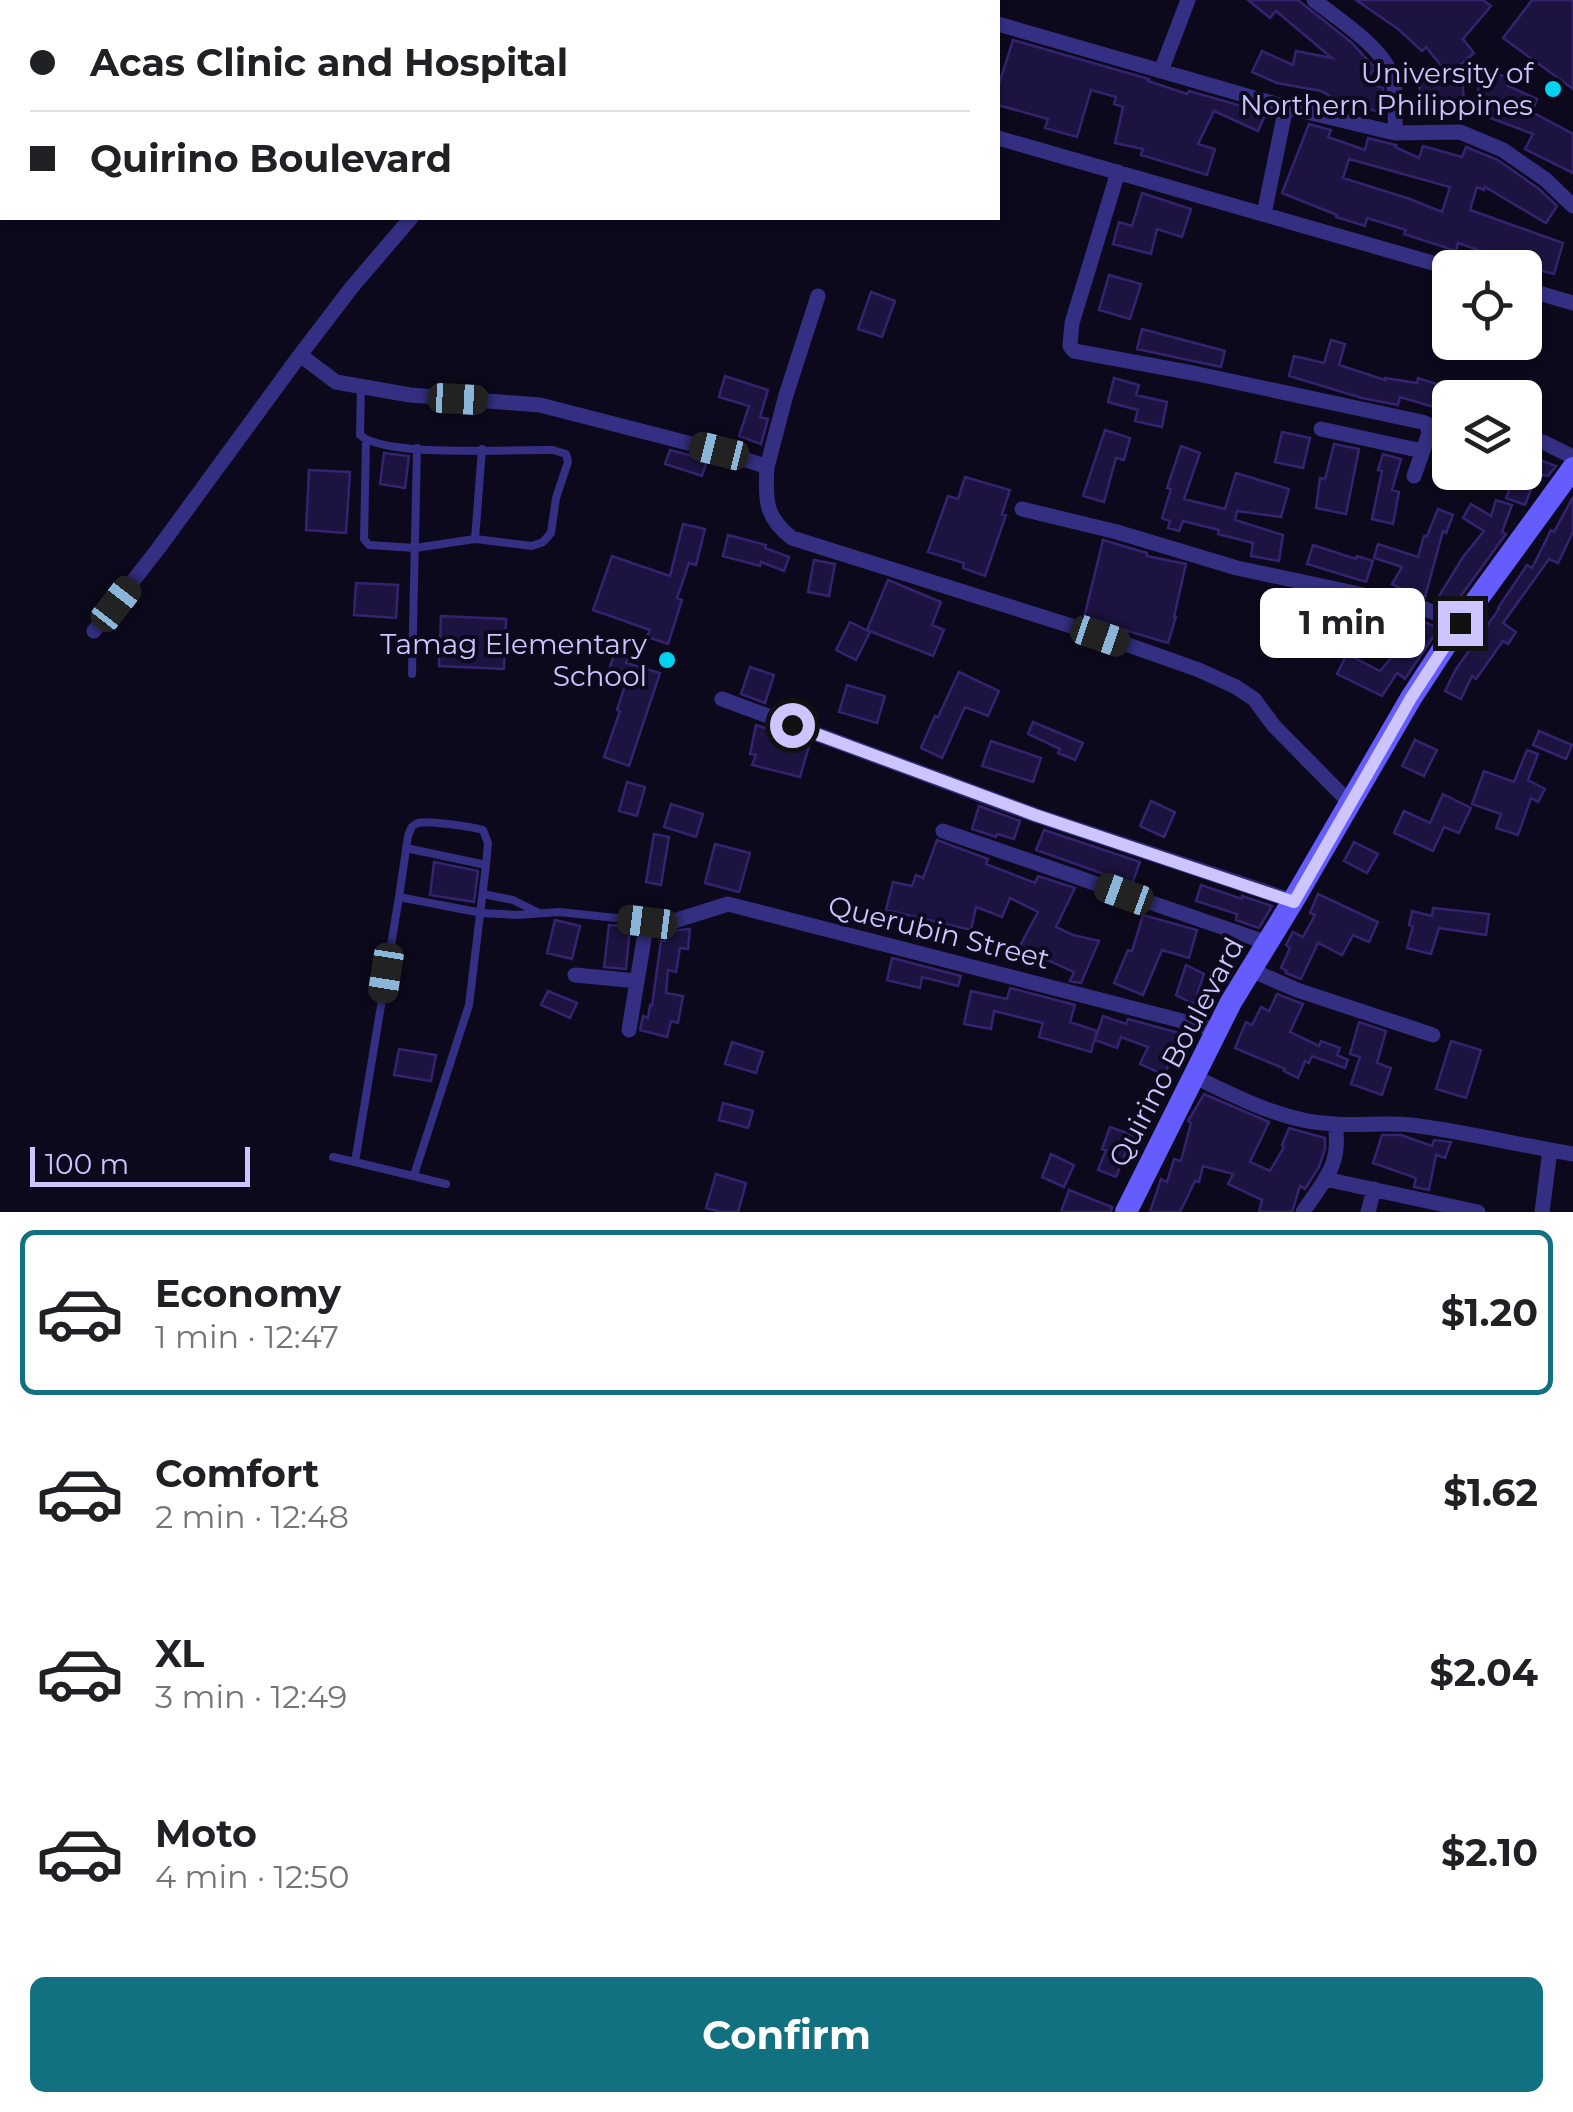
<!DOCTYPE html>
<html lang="en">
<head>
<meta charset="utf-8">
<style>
	body { margin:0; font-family:Montserrat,sans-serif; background:#f6f6f6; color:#202124; height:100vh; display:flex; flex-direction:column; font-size:38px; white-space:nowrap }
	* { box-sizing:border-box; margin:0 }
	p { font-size:32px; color:#757577 }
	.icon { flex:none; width:55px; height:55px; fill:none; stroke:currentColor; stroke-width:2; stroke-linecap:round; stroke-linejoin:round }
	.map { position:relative; height:1212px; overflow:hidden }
	.side { display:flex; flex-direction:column; background:#fff; flex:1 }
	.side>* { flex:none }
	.top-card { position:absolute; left:0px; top:0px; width:1000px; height:220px; box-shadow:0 2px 8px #0004; display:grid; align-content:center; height:220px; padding:0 30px; background:#fff }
	.tools { position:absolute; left:1432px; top:250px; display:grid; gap:20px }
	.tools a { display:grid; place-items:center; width:110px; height:110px; border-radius:15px; background:#fff; box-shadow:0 2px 8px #0004; font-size:50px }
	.scale { position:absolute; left:30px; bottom:25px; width:220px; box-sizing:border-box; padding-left:10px; border:5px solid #cdc5ff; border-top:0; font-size:28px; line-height:35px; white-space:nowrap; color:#cdc5ff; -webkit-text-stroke:8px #0d091d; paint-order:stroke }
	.end { position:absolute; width:45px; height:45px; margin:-22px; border:12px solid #cdc5ff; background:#111; box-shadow:0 0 0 5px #111 }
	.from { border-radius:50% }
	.bubble { position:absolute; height:70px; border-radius:15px; background:#fff; box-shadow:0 2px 8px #0004; font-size:32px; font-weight:700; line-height:70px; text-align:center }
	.car { position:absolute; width:30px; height:60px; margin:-30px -15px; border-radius:12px; box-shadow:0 0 8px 2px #0007; background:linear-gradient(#222 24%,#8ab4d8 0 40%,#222 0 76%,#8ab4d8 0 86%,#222 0) }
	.top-card b { display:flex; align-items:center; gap:35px; height:95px; font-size:38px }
	.top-card b+b { border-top:2px solid #e0e0e0 }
	.top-card i { width:25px; height:25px; background:#202124 }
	ul { padding:18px 0 0; list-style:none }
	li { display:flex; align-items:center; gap:30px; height:165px; margin:0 20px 15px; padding:0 10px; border:5px solid transparent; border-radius:15px }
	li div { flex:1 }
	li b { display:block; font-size:38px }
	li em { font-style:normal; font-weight:700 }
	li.selected { border-color:#127180 }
	li>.icon { width:90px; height:90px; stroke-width:1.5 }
	.primary-button { display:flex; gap:20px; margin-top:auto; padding:20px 30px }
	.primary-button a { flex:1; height:115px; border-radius:15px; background:#127180; color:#fff; font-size:40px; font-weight:700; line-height:115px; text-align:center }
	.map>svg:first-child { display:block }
	.building { fill:#1d1340; stroke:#34236f; stroke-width:2.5; fill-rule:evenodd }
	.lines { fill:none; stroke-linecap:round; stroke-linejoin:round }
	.lane { stroke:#342f82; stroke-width:8 }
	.street { stroke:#342f82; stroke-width:15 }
	.secondary { stroke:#645cff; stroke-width:22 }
	.route { stroke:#cdc5ff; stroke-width:12 }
	.poi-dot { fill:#00d2f0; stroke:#0d091d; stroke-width:4 }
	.labels { text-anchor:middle; stroke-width:8; stroke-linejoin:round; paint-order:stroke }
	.poi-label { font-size:28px; fill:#cdc5ff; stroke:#0d091d; text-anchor:end }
	.street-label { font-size:28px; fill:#cdc5ff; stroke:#0d091d }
</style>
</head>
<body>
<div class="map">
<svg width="1573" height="1212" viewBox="0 0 1573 1212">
	<rect width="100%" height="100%" fill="#0d091d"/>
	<!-- building -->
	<path class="building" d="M 1248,0 L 1298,0 L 1352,43 L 1375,68 L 1364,82 L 1383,88 L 1384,98 L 1379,112 L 1335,99 L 1321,91 L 1277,83 L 1252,72 L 1262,51 L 1293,65 L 1296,51 L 1332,58 L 1276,11 L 1270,18 Z
		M 1356,0 L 1483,0 L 1491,6 L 1463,39 L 1474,53 L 1461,64 L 1465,113 L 1452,112 L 1451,114 L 1422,117 L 1419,81 L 1452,79 L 1426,47 L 1422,51 L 1398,29 Z
		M 1532,0 L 1573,0 L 1573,89 L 1503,38 Z
		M 1013,40 L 1149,79 L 1148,81 L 1187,94 L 1189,91 L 1266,113 L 1258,131 L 1214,111 L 1198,144 L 1215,149 L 1207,175 L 1141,155 L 1143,149 L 1115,143 L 1123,107 L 1114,104 L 1116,97 L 1091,90 L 1077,137 L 1045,128 L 1048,119 L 998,105 L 998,87 Z
		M 1484,70 L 1510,78 L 1508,86 L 1537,99 L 1532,112 L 1573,134 L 1573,173 L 1525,149 L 1533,134 L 1472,111 Z
		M 1309,124 L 1331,130 L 1328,137 L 1365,150 L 1368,138 L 1396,145 L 1395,147 L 1419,158 L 1423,146 L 1462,157 L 1466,147 L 1498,160 L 1539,189 L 1557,206 L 1546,223 L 1485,187 L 1484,190 L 1477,187 L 1470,210 L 1563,243 L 1554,274 L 1500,260 L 1501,258 L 1458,243 L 1456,251 L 1404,234 L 1406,230 L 1367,218 L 1365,226 L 1336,217 L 1337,215 L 1282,193 ZM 1349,159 L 1450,187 L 1442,212 L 1410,199 L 1343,178 Z
		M 1142,193 L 1191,209 L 1182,237 L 1157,229 L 1151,254 L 1113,244 L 1119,222 L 1132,226 Z
		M 1109,275 L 1141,284 L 1130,319 L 1099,310 Z
		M 871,292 L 895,301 L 882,337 L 858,329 Z
		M 1142,329 L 1225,351 L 1221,367 L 1137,349 Z
		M 1331,340 L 1345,344 L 1339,365 L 1385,380 L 1385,378 L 1417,383 L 1418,378 L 1471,395 L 1470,398 L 1440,398 L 1437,408 L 1400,397 L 1398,405 L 1362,398 L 1289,376 L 1294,356 L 1324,363 Z
		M 725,376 L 768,390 L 760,417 L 768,419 L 761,444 L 739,436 L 749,406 L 719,397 Z
		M 1114,378 L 1139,385 L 1136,395 L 1167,402 L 1162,427 L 1135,421 L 1138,410 L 1108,402 Z
		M 1105,430 L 1130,438 L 1124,460 L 1116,458 L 1104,502 L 1083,496 Z
		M 1282,432 L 1310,438 L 1303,468 L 1275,462 Z
		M 1334,444 L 1359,449 L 1346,514 L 1316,508 L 1320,478 L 1325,479 Z
		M 1181,446 L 1200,453 L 1184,499 L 1225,509 L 1236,473 L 1289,489 L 1281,517 L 1237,511 L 1235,520 L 1283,535 L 1279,561 L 1251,556 L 1253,543 L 1218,534 L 1219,530 L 1183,521 L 1179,531 L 1168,528 L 1170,521 L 1162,518 L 1171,489 L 1167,488 Z
		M 670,450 L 707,460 L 702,476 L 665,464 Z
		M 384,453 L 409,456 L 405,488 L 380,484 Z
		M 1383,454 L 1401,459 L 1392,490 L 1399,492 L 1393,524 L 1372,519 L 1382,471 L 1378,470 Z
		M 1537,459 L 1556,466 L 1548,476 L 1537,474 L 1525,505 L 1506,498 L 1516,472 L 1534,472 Z
		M 309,470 L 350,472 L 346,533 L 306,530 Z
		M 965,477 L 1010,490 L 1002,514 L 1006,515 L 985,576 L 963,568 L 964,563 L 928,552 L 948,496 L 958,499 Z
		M 1573,497 L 1573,532 L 1558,563 L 1549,559 L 1503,623 L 1516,632 L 1508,644 L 1503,641 L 1476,679 L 1472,676 L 1461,699 L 1445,691 L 1456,669 L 1499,609 L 1498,608 L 1527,565 L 1532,568 L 1551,530 L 1554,532 Z
		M 1496,500 L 1512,505 L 1502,532 L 1506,534 L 1452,608 L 1436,601 L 1463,557 L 1484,531 L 1463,518 L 1471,504 L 1491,516 Z
		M 1438,509 L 1453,515 L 1446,533 L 1443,531 L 1425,597 L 1410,593 L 1392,584 L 1402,567 L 1374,558 L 1378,544 L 1418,557 L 1424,536 L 1427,536 Z
		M 683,524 L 705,529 L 696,565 L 689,563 L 677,598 L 682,600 L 668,644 L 647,637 L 650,630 L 593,610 L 612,556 L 670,576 Z
		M 728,535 L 766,545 L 765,548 L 789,557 L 784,571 L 761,562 L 760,566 L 723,556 Z
		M 1103,540 L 1147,553 L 1147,556 L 1186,564 L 1174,617 L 1176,617 L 1168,643 L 1084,618 Z
		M 1313,545 L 1356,559 L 1357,556 L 1373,561 L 1366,582 L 1307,564 Z
		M 814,560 L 835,564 L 829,596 L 808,592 Z
		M 888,580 L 941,602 L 932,625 L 944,630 L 933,656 L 867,630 Z
		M 356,583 L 398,585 L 396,618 L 354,615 Z
		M 1383,611 L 1419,620 L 1415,637 L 1424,622 L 1439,628 L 1405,679 L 1397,673 L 1382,696 L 1337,674 L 1347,654 L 1380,671 L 1398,650 L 1371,638 Z
		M 441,616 L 506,619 L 504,669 L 439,666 Z
		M 850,622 L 870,632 L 856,660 L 836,650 Z
		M 615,651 L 629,655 L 626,663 L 660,673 L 629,766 L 604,757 L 620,711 L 617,710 L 627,679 L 608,673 Z
		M 750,667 L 774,675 L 765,703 L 741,694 Z
		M 959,672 L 999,691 L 988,716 L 965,707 L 942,758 L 921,748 L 935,716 L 938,717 Z
		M 847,685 L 885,696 L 877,723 L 839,712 Z
		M 1033,722 L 1083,743 L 1075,760 L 1058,753 L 1060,749 L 1028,734 Z
		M 756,725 L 810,743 L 800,777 L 752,765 L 756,755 L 750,754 Z
		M 1539,731 L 1572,745 L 1566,759 L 1533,745 Z
		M 1415,740 L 1437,750 L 1424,776 L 1402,766 Z
		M 991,741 L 1041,758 L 1033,782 L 982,766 Z
		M 1527,750 L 1538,754 L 1528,780 L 1545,789 L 1538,802 L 1531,798 L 1518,835 L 1496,828 L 1501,814 L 1472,804 L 1484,771 L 1514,782 Z
		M 627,782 L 645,787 L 637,816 L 619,811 Z
		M 1443,794 L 1471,808 L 1459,833 L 1444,827 L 1433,851 L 1394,833 L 1404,811 L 1430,823 Z
		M 1151,801 L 1175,812 L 1164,837 L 1140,826 Z
		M 671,804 L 703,814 L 696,837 L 664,827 Z
		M 979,806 L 1020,821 L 1014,839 L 997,834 L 996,837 L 972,829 Z
		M 1044,830 L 1140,862 L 1132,884 L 1036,850 Z
		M 654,834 L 669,837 L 661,885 L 646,882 Z
		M 937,840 L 988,859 L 986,864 L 1035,883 L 1038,876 L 1075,888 L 1056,927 L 1073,935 L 1099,941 L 1081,983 L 1070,981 L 1074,972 L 1039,956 L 1034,965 L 1015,955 L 1038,912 L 1010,898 L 1002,917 L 976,907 L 971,930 L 886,910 L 893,882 L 912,886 L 916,875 L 923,878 Z
		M 1354,842 L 1378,854 L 1367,873 L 1344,861 Z
		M 715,844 L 750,853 L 739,892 L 705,883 Z
		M 434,862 L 478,871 L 474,902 L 430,895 Z
		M 1201,885 L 1242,899 L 1242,896 L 1272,906 L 1259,928 L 1236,920 L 1237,914 L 1196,901 Z
		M 1318,894 L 1378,922 L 1369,942 L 1353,935 L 1342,955 L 1318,943 L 1301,979 L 1286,973 L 1287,971 L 1281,968 L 1290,948 L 1286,945 L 1293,932 L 1303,937 L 1315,915 L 1310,913 Z
		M 1433,908 L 1489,914 L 1486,935 L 1439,928 L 1431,954 L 1407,948 L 1413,926 L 1409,925 L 1412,911 L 1432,916 Z
		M 1143,915 L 1197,930 L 1189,958 L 1162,950 L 1143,995 L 1114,983 L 1128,950 L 1132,951 Z
		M 555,920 L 580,926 L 572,959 L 547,953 Z
		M 609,925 L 630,927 L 626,969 L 604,967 Z
		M 687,929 L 690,929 L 688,949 L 680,948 L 676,972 L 668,970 L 666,993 L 683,996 L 678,1023 L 671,1021 L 667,1037 L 640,1030 L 643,1016 L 648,1018 L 650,1005 L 652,1006 L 661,941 L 665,941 L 666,932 Z
		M 892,958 L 961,976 L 958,986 L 922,977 L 920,988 L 887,980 Z
		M 1186,965 L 1204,974 L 1194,1004 L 1176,995 Z
		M 1010,988 L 1075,1005 L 1070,1022 L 1097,1031 L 1091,1052 L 1039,1037 L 1043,1023 L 994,1011 L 991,1029 L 964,1024 L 971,991 L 1007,999 Z
		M 548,991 L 577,1003 L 570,1018 L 541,1005 Z
		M 1277,994 L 1303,1004 L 1290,1032 L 1319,1046 L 1321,1041 L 1340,1048 L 1337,1055 L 1348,1060 L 1345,1068 L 1312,1056 L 1309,1063 L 1305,1061 L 1298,1078 L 1284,1071 L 1285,1069 L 1235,1048 L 1246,1022 L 1252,1025 L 1261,1007 L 1269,1011 Z
		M 1103,1016 L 1126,1024 L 1128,1019 L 1183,1034 L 1164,1075 L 1140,1064 L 1148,1047 L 1121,1037 L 1117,1048 L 1095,1040 Z
		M 1359,1022 L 1386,1031 L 1377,1063 L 1391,1068 L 1382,1095 L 1351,1084 L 1360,1057 L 1350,1054 Z
		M 1451,1041 L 1481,1050 L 1466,1098 L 1436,1089 Z
		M 732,1042 L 763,1052 L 756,1073 L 725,1064 Z
		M 399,1049 L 436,1055 L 431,1081 L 394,1075 Z
		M 1204,1094 L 1269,1122 L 1250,1162 L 1270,1171 L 1284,1147 L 1282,1145 L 1289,1128 L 1325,1138 L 1325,1149 L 1319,1167 L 1305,1189 L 1300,1186 L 1292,1212 L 1259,1212 L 1262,1200 L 1228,1184 L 1233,1174 L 1203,1166 L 1199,1182 L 1195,1181 L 1180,1212 L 1150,1212 L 1161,1179 L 1167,1182 L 1174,1159 L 1181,1161 L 1191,1123 L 1188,1121 Z
		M 723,1103 L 753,1111 L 748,1128 L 719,1120 Z
		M 1110,1127 L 1133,1135 L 1116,1177 L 1098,1170 L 1106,1150 L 1102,1149 Z
		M 1382,1135 L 1401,1135 L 1432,1146 L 1434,1140 L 1451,1142 L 1445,1158 L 1436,1155 L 1429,1190 L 1414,1187 L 1416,1178 L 1373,1163 Z
		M 1051,1154 L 1074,1165 L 1064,1187 L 1042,1177 Z
		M 716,1174 L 746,1183 L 738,1212 L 721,1212 L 706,1208 Z
		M 1069,1190 L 1112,1207 L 1111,1212 L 1061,1212 Z"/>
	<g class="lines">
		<!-- lane -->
		<path class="lane" d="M 361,386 L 360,435 C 386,458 513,449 553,450 L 566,454 L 568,462 L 556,498 L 551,533 L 543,542 L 532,546 L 475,539 L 415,548 L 369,545 L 364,539 L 366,440
			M 475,539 L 482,449
			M 412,674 L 417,448
			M 406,848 L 486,865
			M 483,894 L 513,900 L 537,912
			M 399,897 L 408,836 C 411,829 410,826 418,823 C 427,820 473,827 483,830 L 488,843 L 486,865 L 469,1005 L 414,1175
			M 333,1157 L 355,1162
			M 446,1184 L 355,1162 L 399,897 L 482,913 L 517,915 L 559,912 L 645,921"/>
		<!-- street -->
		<path class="street" d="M 922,0 L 929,2
			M 1314,0 C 1338,19 1384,48 1392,77 C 1397,95 1395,115 1395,133
			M 613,2 L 614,0
			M 965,2 L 965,0
			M 998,24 L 1286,107 L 1395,133 L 1460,132 L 1503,150 L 1546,180 L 1573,206
			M 1161,71 L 1188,0
			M 998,138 L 1450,268
			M 1118,172 L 1072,323 L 1070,346 L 1074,351 L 1193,373 L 1422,422 L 1427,424 L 1429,433 L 1414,476
			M 1264,214 L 1286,107
			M 411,218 L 352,287 L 300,355 L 336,382 L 410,395 L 540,405 L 719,451 L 762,465 L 767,467 C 765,499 765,518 792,538 L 1100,635 L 1199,670 L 1236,687 L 1254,699 L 1274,726 L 1349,802
			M 1525,289 L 1573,303
			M 1429,428 L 1450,428
			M 1321,429 L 1422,451
			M 1525,438 L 1543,442 L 1573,457
			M 767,467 L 786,395 L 818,296
			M 1022,509 L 1117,532 L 1237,568 L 1420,607 L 1460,623
			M 94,631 L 158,549 L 300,355
			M 722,699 L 1035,815 L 1293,901
			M 943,831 L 1268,943
			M 1251,970 L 1297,990 L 1433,1035
			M 575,975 L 637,981
			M 629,1030 L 647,921 L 674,921 L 728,904 L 1217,1030
			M 1195,1077 C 1239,1098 1284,1122 1334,1124 C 1360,1126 1386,1122 1412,1125 C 1466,1132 1519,1145 1573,1154
			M 1325,1179 L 1478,1212
			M 1303,1212 C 1324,1180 1342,1165 1335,1124
			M 1368,1212 L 1374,1189
			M 1542,1212 L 1550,1150"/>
		<!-- secondary -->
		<path class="secondary" d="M 1126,1212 L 1231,1002 L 1293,901 L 1411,698 L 1460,623 L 1573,468"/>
	</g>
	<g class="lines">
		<!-- route -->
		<path class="route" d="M 792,725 L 1035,815 L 1294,902 L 1411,698 L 1460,623"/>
	</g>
	<!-- markers -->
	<g class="poi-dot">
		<circle cx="1553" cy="89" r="10"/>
		<circle cx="667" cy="660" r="10"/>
	</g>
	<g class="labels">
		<!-- poi labels -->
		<g class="poi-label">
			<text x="1533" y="83">University of<tspan x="1533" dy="32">Northern Philippines</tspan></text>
			<text x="647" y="654">Tamag Elementary<tspan x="647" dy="32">School</tspan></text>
		</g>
		<!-- street labels -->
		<g class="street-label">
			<text transform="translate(939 932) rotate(14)" y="10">Querubin Street</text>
			<text transform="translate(1176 1052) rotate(-62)" y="10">Quirino Boulevard</text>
		</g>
	</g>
</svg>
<div class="tools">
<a><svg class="icon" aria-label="locate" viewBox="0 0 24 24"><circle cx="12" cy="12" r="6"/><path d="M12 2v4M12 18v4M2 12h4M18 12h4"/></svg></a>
<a><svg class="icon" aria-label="layers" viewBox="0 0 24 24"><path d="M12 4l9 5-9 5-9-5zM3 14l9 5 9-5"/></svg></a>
</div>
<div class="scale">100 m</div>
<i class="end from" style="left:792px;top:725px"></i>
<i class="end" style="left:1460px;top:623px"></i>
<div class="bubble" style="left:1260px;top:588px;width:165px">1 min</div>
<i class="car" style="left:458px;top:399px;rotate:93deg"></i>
<i class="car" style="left:719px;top:451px;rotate:284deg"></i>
<i class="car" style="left:116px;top:604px;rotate:38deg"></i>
<i class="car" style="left:1100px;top:636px;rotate:109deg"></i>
<i class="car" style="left:1124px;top:894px;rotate:290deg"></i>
<i class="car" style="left:647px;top:922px;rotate:277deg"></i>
<i class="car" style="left:386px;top:973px;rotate:189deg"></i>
<div class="top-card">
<b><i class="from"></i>Acas Clinic and Hospital</b>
<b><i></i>Quirino Boulevard</b>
</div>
</div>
<section class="side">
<ul>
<li class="selected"><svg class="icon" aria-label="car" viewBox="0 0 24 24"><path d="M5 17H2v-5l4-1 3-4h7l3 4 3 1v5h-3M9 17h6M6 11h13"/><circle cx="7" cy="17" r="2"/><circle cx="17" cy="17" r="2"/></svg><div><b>Economy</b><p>1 min · 12:47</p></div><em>$1.20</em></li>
<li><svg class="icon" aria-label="car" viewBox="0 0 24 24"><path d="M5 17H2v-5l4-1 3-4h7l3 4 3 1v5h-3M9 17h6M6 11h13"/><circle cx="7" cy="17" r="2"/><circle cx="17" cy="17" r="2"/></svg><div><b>Comfort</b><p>2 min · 12:48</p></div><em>$1.62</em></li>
<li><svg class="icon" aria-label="car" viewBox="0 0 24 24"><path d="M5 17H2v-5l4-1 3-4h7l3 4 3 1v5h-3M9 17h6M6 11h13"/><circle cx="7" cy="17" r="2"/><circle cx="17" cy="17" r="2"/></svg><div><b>XL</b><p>3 min · 12:49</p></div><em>$2.04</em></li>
<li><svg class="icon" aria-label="car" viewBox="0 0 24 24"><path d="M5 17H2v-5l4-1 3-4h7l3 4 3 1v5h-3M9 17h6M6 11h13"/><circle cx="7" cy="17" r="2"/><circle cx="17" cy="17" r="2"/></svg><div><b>Moto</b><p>4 min · 12:50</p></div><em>$2.10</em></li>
</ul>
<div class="primary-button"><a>Confirm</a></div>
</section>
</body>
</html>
